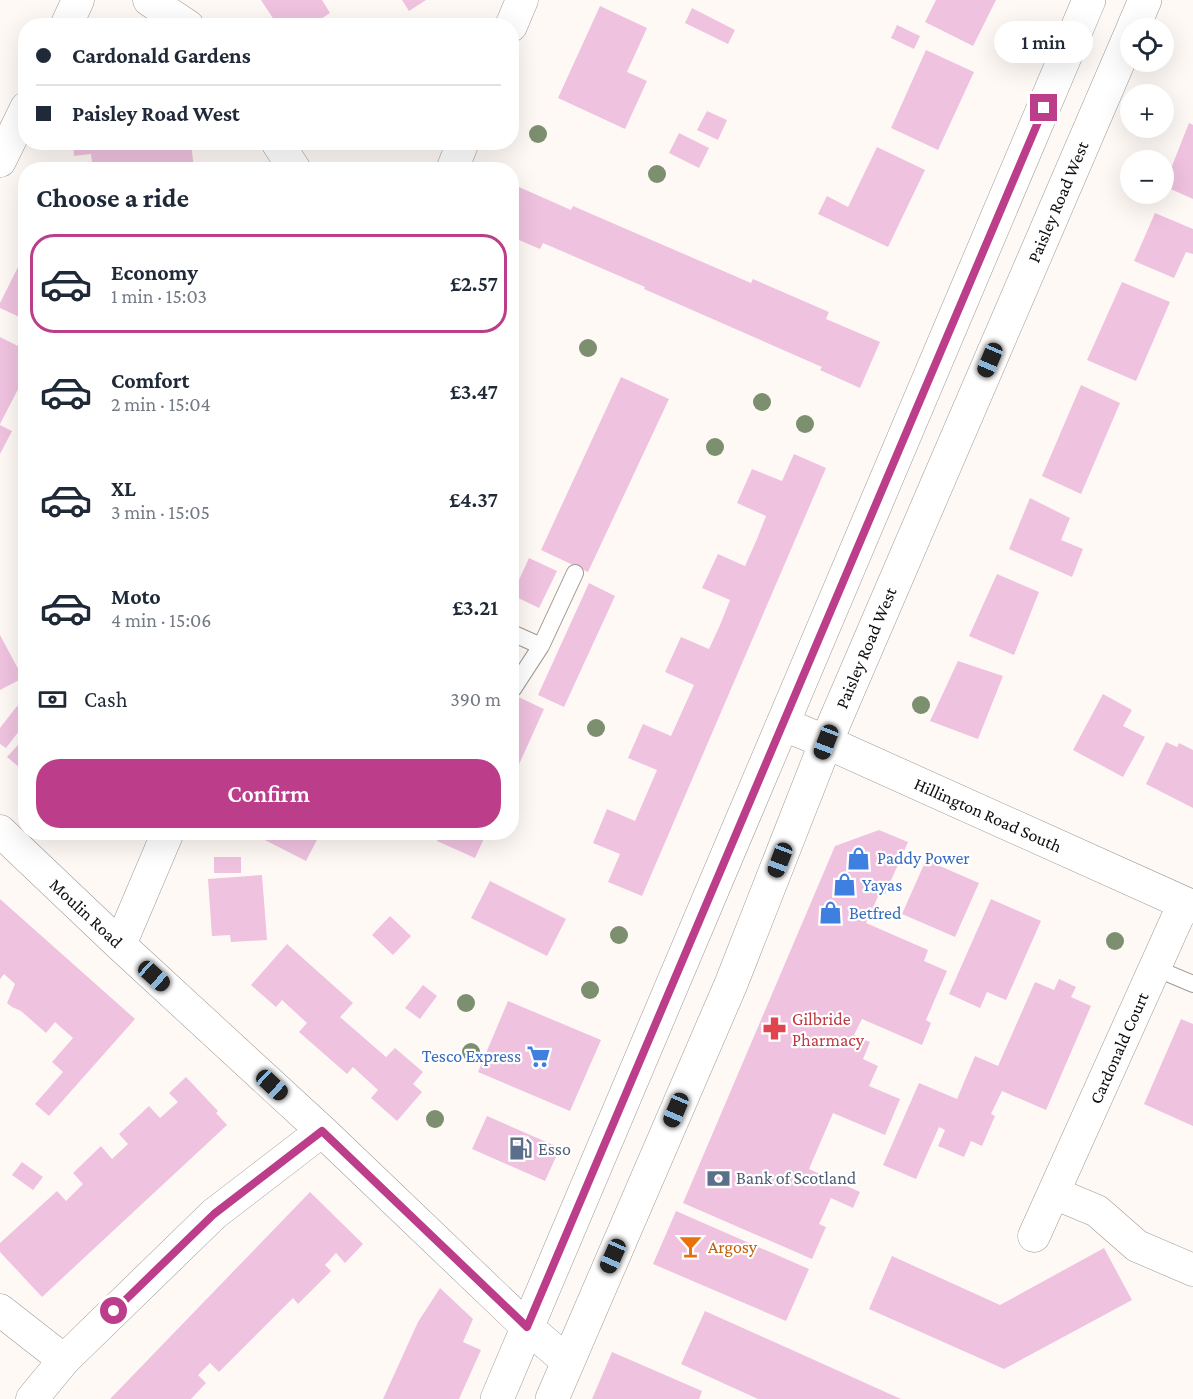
<!DOCTYPE html>
<html lang="en">
<head>
<meta charset="utf-8">
<style>
	body { margin:0; font-family:"Crimson Pro",serif; background:#f6f6f7; color:#1f2937; height:100vh; display:flex; flex-direction:column; font-size:22px; white-space:nowrap }
	* { box-sizing:border-box; margin:0 }
	p { font-size:20px; color:#747a83 }
	.icon { flex:none; width:33px; height:33px; fill:none; stroke:currentColor; stroke-width:2; stroke-linecap:round; stroke-linejoin:round }
	.map { position:relative; flex:1; overflow:hidden }
	.drawer { position:absolute; left:18px; top:162px; width:501px; height:678px; display:flex; flex-direction:column; background:#fff; border-radius:24px; box-shadow:0 6px 24px #0002 }
	.drawer>* { flex:none }
	.hud { position:absolute; left:18px; top:18px; width:501px; height:132px; border-radius:24px; box-shadow:0 6px 24px #0002; display:grid; align-content:center; height:132px; padding:0 18px; background:#fff }
	.buttons { position:absolute; left:1120px; top:18px; display:grid; gap:12px }
	.buttons a { display:grid; place-items:center; width:54px; height:54px; border-radius:50%; background:#fff; box-shadow:0 6px 24px #0002; font-size:30px }
	.end { position:absolute; width:27px; height:27px; margin:-14px; border:8px solid #bc3e8a; background:#fff; box-shadow:0 0 0 3px #fff }
	.from { border-radius:50% }
	.bubble { position:absolute; height:42px; border-radius:21px; background:#fff; box-shadow:0 6px 24px #0002; font-size:20px; font-weight:600; line-height:42px; text-align:center }
	.car { position:absolute; width:18px; height:36px; margin:-18px -9px; border-radius:8px; box-shadow:0 0 4px 2px #0007; background:linear-gradient(#222 24%,#8ab4d8 0 40%,#222 0 76%,#8ab4d8 0 86%,#222 0) }
	.hud b { display:flex; align-items:center; gap:21px; height:57px; font-size:22px }
	.hud b+b { border-top:2px solid #e0e1e3 }
	.hud i { width:15px; height:15px; background:#1f2937 }
	ul { padding:0; list-style:none }
	li { display:flex; align-items:center; gap:18px; height:99px; margin:0 12px 9px; padding:0 6px; border:3px solid transparent; border-radius:24px }
	li div { flex:1 }
	li b { display:block; font-size:22px }
	li em { font-style:normal; font-weight:600 }
	li.current { border-color:#bc3e8a }
	li>.icon { width:54px; height:54px; stroke-width:1.5 }
	h2 { padding:0 18px; font-size:27px; line-height:72px }
	.pay { display:flex; align-items:center; gap:15px; height:66px; padding:0 18px; font-size:22px }
	.pay p { margin-inline-start:auto }
	.primary-button { display:flex; gap:12px; margin-top:auto; padding:12px 18px }
	.primary-button a { flex:1; height:69px; border-radius:24px; background:#bc3e8a; color:#fff; font-size:24px; font-weight:600; line-height:69px; text-align:center }
	.map>svg:first-child { display:block }
	.building { fill:#efc2df }
	.lines { fill:none; stroke-linecap:round; stroke-linejoin:round }
	.lane-casing { stroke:#9f9995; stroke-width:18 }
	.street-casing { stroke:#9f9995; stroke-width:33 }
	.secondary-casing { stroke:#9f9995; stroke-width:34 }
	.primary-casing { stroke:#9f9995; stroke-width:34 }
	.lane { stroke:#fff; stroke-width:16 }
	.street { stroke:#fff; stroke-width:32 }
	.secondary { stroke:#fff; stroke-width:33 }
	.primary { stroke:#fff; stroke-width:33 }
	.tree { fill:#7c8f6f }
	.route { stroke:#bc3e8a; stroke-width:8 }
	.labels { text-anchor:middle; stroke-width:4.5; stroke-linejoin:round; paint-order:stroke }
	.street-label { font-size:18px; fill:#110f0e; stroke:#fff }
	.shop-label { font-size:18px; fill:#366cbe; stroke:#fff; text-anchor:start }
	.health-label { font-size:18px; fill:#be3a42; stroke:#fff; text-anchor:start }
	.service-label { font-size:18px; fill:#4e5e75; stroke:#fff; text-anchor:start }
	.food-label { font-size:18px; fill:#c56008; stroke:#fff; text-anchor:start }
</style>
</head>
<body>
<div class="map">
<svg width="1193" height="1399" viewBox="0 0 1193 1399">
	<rect width="100%" height="100%" fill="#fff9f6"/>
	<!-- building -->
	<path class="building" d="M 261,0 L 322,0 L 330,13 L 310,26 L 278,26 Z
		M 402,0 L 426,0 L 409,11 Z
		M 936,0 L 996,0 L 973,46 L 925,22 Z
		M 600,6 L 647,28 L 627,72 L 647,81 L 625,129 L 558,98 Z
		M 692,8 L 735,30 L 728,44 L 685,23 Z
		M 897,25 L 920,36 L 914,49 L 891,38 Z
		M 926,50 L 974,72 L 938,150 L 891,128 Z
		M 707,111 L 727,120 L 718,140 L 697,130 Z
		M 1189,123 L 1193,125 L 1193,199 L 1164,186 Z
		M 679,133 L 709,148 L 699,168 L 669,153 Z
		M 73,142 L 191,142 L 194,170 L 156,170 L 156,166 L 120,170 L 93,170 L 91,154 L 74,156 Z
		M 877,147 L 925,170 L 888,247 L 818,214 L 827,196 L 848,207 Z
		M 519,187 L 571,210 L 573,206 L 751,283 L 753,279 L 829,312 L 826,319 L 880,342 L 860,388 L 820,370 L 822,367 L 644,289 L 645,287 L 543,243 L 540,249 L 512,237 L 512,205 Z
		M 1155,213 L 1193,229 L 1193,254 L 1186,252 L 1174,278 L 1134,261 Z
		M 26,251 L 26,320 L 0,308 L 0,303 Z
		M 1122,282 L 1170,302 L 1136,381 L 1087,360 Z
		M 0,337 L 26,350 L 26,374 L 0,424 Z
		M 621,377 L 669,399 L 588,572 L 541,550 Z
		M 1081,385 L 1120,403 L 1081,494 L 1042,476 Z
		M 0,425 L 12,431 L 0,454 Z
		M 794,454 L 826,468 L 642,896 L 608,882 L 620,854 L 593,843 L 607,809 L 635,821 L 657,770 L 628,758 L 643,724 L 671,736 L 694,685 L 665,672 L 681,637 L 709,649 L 720,625 L 730,600 L 702,588 L 718,554 L 745,566 L 757,539 L 766,516 L 737,503 L 752,469 L 782,481 Z
		M 1030,498 L 1070,518 L 1061,540 L 1083,549 L 1072,577 L 1009,549 Z
		M 529,558 L 557,571 L 539,608 L 512,595 Z
		M 997,574 L 1039,592 L 1014,655 L 969,636 Z
		M 589,583 L 615,596 L 564,707 L 538,695 Z
		M 0,635 L 23,678 L 0,690 Z
		M 958,661 L 1003,676 L 978,739 L 930,721 Z
		M 512,694 L 544,709 L 512,780 Z
		M 1103,694 L 1132,710 L 1123,726 L 1145,737 L 1123,777 L 1073,750 Z
		M 17,706 L 26,713 L 26,722 L 6,748 L 0,744 L 0,728 Z
		M 26,736 L 26,773 L 7,757 Z
		M 1166,742 L 1177,747 L 1179,743 L 1193,750 L 1193,808 L 1146,784 Z
		M 879,830 L 908,842 L 885,894 L 880,892 L 866,923 L 928,950 L 924,961 L 947,971 L 926,1020 L 931,1023 L 922,1045 L 862,1019 L 854,1035 L 870,1042 L 863,1059 L 878,1066 L 869,1086 L 900,1099 L 885,1135 L 833,1113 L 809,1169 L 860,1192 L 853,1208 L 831,1198 L 819,1224 L 826,1227 L 812,1259 L 683,1203 L 835,846 Z
		M 249,832 L 321,832 L 306,861 Z
		M 440,832 L 487,832 L 475,858 L 437,841 Z
		M 214,857 L 241,857 L 241,873 L 214,873 Z
		M 926,860 L 979,883 L 955,937 L 902,914 Z
		M 262,875 L 267,940 L 231,942 L 230,935 L 212,936 L 208,879 Z
		M 490,881 L 566,919 L 547,956 L 471,918 Z
		M 0,899 L 135,1019 L 49,1116 L 35,1104 L 63,1072 L 52,1062 L 73,1038 L 55,1022 L 46,1033 L 21,1011 L 12,1007 L 7,1003 L 15,984 L 4,974 L 0,979 Z
		M 991,899 L 1041,921 L 1006,1000 L 987,992 L 980,1008 L 949,994 Z
		M 390,916 L 411,936 L 393,955 L 372,935 Z
		M 287,944 L 353,1003 L 340,1017 L 386,1057 L 395,1048 L 423,1072 L 413,1084 L 422,1092 L 397,1121 L 371,1098 L 378,1090 L 353,1067 L 347,1074 L 299,1032 L 307,1023 L 282,1000 L 276,1007 L 251,985 Z
		M 1059,979 L 1076,987 L 1071,997 L 1091,1006 L 1046,1110 L 1002,1091 L 991,1114 L 995,1116 L 982,1146 L 971,1141 L 964,1157 L 938,1146 L 945,1130 L 939,1127 L 916,1179 L 883,1165 L 919,1083 L 957,1099 L 975,1056 L 998,1066 L 1035,982 L 1054,990 Z
		M 423,985 L 437,996 L 420,1019 L 405,1008 Z
		M 508,1001 L 601,1040 L 570,1111 L 478,1072 Z
		M 1181,1019 L 1193,1024 L 1193,1126 L 1144,1104 Z
		M 186,1077 L 218,1111 L 216,1113 L 227,1125 L 42,1297 L 0,1252 L 0,1243 L 57,1191 L 66,1201 L 83,1184 L 73,1173 L 101,1146 L 112,1159 L 128,1144 L 119,1134 L 149,1106 L 160,1118 L 178,1102 L 169,1093 Z
		M 487,1116 L 560,1148 L 545,1181 L 472,1149 Z
		M 22,1162 L 43,1177 L 33,1190 L 12,1175 Z
		M 310,1192 L 363,1244 L 345,1263 L 336,1253 L 325,1265 L 331,1271 L 298,1304 L 293,1298 L 219,1372 L 210,1363 L 198,1375 L 206,1383 L 191,1399 L 110,1399 Z
		M 676,1211 L 809,1269 L 786,1321 L 653,1264 Z
		M 1104,1248 L 1132,1300 L 1004,1369 L 869,1309 L 892,1256 L 1000,1305 Z
		M 440,1288 L 473,1319 L 463,1342 L 481,1350 L 459,1399 L 383,1399 L 418,1322 Z
		M 705,1311 L 901,1399 L 758,1399 L 681,1364 Z
		M 612,1352 L 702,1391 L 699,1399 L 592,1399 Z"/>
	<g class="lines">
		<defs>
			<path id="lane" d="M 512,633 L 541,646
				M 513,689 L 541,646 L 575,573
				M 1155,968 L 1193,984"/>
			<path id="street" d="M 149,0 L 188,26
				M 66,26 L 78,0
				M 511,26 L 522,0
				M 277,142 L 295,170
				M 0,161 L 26,108
				M 452,170 L 463,142
				M 0,831 L 120,945 L 322,1131 L 527,1327 L 567,1361
				M 120,945 L 168,832
				M 1054,1193 L 1097,1211 L 1137,1246 L 1193,1270
				M 1034,1236 L 1184,903
				M 0,1310 L 64,1360
				M 32,1399 L 64,1360 L 214,1214 L 322,1131"/>
			<path id="secondary" d="M 783,724 L 826,742 L 1193,907"/>
			<path id="primary" d="M 1133,28 L 1145,0
				M 497,1399 L 1089,0
				M 552,1399 L 731,984 L 826,742 L 1131,33"/>
		</defs>
		<!-- lane casing -->
		<use href="#lane" class="lane-casing"/>
		<!-- street casing -->
		<use href="#street" class="street-casing"/>
		<!-- secondary casing -->
		<use href="#secondary" class="secondary-casing"/>
		<!-- primary casing -->
		<use href="#primary" class="primary-casing"/>
		<!-- lane -->
		<use href="#lane" class="lane"/>
		<!-- street -->
		<use href="#street" class="street"/>
		<!-- secondary -->
		<use href="#secondary" class="secondary"/>
		<!-- primary -->
		<use href="#primary" class="primary"/>
	</g>
	<!-- trees -->
	<g class="tree">
		<circle cx="538" cy="134" r="9"/>
		<circle cx="657" cy="174" r="9"/>
		<circle cx="588" cy="348" r="9"/>
		<circle cx="762" cy="402" r="9"/>
		<circle cx="805" cy="424" r="9"/>
		<circle cx="715" cy="447" r="9"/>
		<circle cx="921" cy="705" r="9"/>
		<circle cx="596" cy="728" r="9"/>
		<circle cx="619" cy="935" r="9"/>
		<circle cx="1115" cy="941" r="9"/>
		<circle cx="590" cy="990" r="9"/>
		<circle cx="466" cy="1003" r="9"/>
		<circle cx="471" cy="1052" r="9"/>
		<circle cx="435" cy="1119" r="9"/>
	</g>
	<g class="lines">
		<!-- route -->
		<path class="route" d="M 114,1311 L 214,1214 L 322,1131 L 527,1327 L 1044,108"/>
	</g>
	<!-- icons -->
	<defs>
		<symbol id="shop-bare" viewBox="-9 -9 18 18"><path d="M-5-2.5h2.3a2.7 3.5 0 0 1 5.4 0H5L5.5 6h-11ZM-1.5-2.5h3a1.5 2.3 0 0 0-3 0Z" fill="#3f7fe0" stroke="#fff" stroke-width="2.5" paint-order="stroke"/></symbol>
		<symbol id="pharmacy-bare" viewBox="-9 -9 18 18"><path d="M-2-6h4v4h4v4h-4v4h-4v-4h-4v-4h4Z" fill="#e0444e" stroke="#fff" stroke-width="2.5" paint-order="stroke"/></symbol>
		<symbol id="supermarket-bare" viewBox="-9 -9 18 18"><path d="M-6-5.5h2.5l.6 2H6L4.5 2H-2.5L-4.4-4H-6ZM-1.5 3.2a1.3 1.3 0 1 0 .1 0ZM3 3.2a1.3 1.3 0 1 0 .1 0Z" fill="#3f7fe0" stroke="#fff" stroke-width="2.5" paint-order="stroke"/></symbol>
		<symbol id="fuel-bare" viewBox="-9 -9 18 18"><path d="M-5.5-6h7V0h2V4h1.3V-2.5L3-4.5l.8-.8L6-3V5H2.5V1h-1V6h-7ZM-4.2-4.7v3.2H.2V-4.7Z" fill="#5c6f8a" stroke="#fff" stroke-width="2.5" paint-order="stroke"/></symbol>
		<symbol id="bank-bare" viewBox="-9 -9 18 18"><path d="M-6-4H6V4H-6ZM0-2.3a2.3 2.3 0 1 0 0 4.6a2.3 2.3 0 1 0 0-4.6Z" fill="#5c6f8a" stroke="#fff" stroke-width="2.5" paint-order="stroke"/></symbol>
		<symbol id="bar-bare" viewBox="-9 -9 18 18"><path d="M-6-5H6L.8 .8V4.5H3.5V6h-7V4.5H-.8V.8Z" fill="#e8710a" stroke="#fff" stroke-width="2.5" paint-order="stroke"/></symbol>
	</defs>
	<g fill-rule="evenodd">
		<use href="#shop-bare" x="842" y="842" width="33" height="33"/>
		<use href="#shop-bare" x="828" y="868" width="33" height="33"/>
		<use href="#shop-bare" x="814" y="896" width="33" height="33"/>
		<use href="#pharmacy-bare" x="758" y="1012" width="33" height="33"/>
		<use href="#supermarket-bare" x="522" y="1040" width="33" height="33"/>
		<use href="#fuel-bare" x="504" y="1132" width="33" height="33"/>
		<use href="#bank-bare" x="702" y="1162" width="33" height="33"/>
		<use href="#bar-bare" x="674" y="1230" width="33" height="33"/>
	</g>
	<g class="labels">
		<!-- street labels -->
		<g class="street-label">
			<text transform="translate(1058 202) rotate(-67)" y="6">Paisley Road West</text>
			<text transform="translate(866 648) rotate(-67)" y="6">Paisley Road West</text>
			<text transform="translate(988 815) rotate(24)" y="6">Hillington Road South</text>
			<text transform="translate(86 913) rotate(43)" y="6">Moulin Road</text>
			<text transform="translate(1119 1048) rotate(-66)" y="6">Cardonald Court</text>
		</g>
		<!-- shop labels -->
		<g class="shop-label">
			<text x="877" y="864">Paddy Power</text>
			<text x="862" y="891">Yayas</text>
			<text x="849" y="919">Betfred</text>
			<text x="521" y="1062" text-anchor="end">Tesco Express</text>
		</g>
		<!-- health labels -->
		<g class="health-label">
			<text x="792" y="1025">Gilbride<tspan x="792" dy="21">Pharmacy</tspan></text>
		</g>
		<!-- service labels -->
		<g class="service-label">
			<text x="538" y="1155">Esso</text>
			<text x="736" y="1184">Bank of Scotland</text>
		</g>
		<!-- food labels -->
		<g class="food-label">
			<text x="708" y="1253">Argosy</text>
		</g>
	</g>
</svg>
<div class="buttons">
<a><svg class="icon" aria-label="locate" viewBox="0 0 24 24"><circle cx="12" cy="12" r="6"/><path d="M12 2v4M12 18v4M2 12h4M18 12h4"/></svg></a>
<a>+</a>
<a>−</a>
</div>
<i class="end from" style="left:114px;top:1311px"></i>
<i class="end" style="left:1044px;top:108px"></i>
<div class="bubble" style="left:994px;top:21px;width:99px">1 min</div>
<i class="car" style="left:990px;top:360px;rotate:203deg"></i>
<i class="car" style="left:826px;top:742px;rotate:201deg"></i>
<i class="car" style="left:780px;top:860px;rotate:201deg"></i>
<i class="car" style="left:154px;top:976px;rotate:132deg"></i>
<i class="car" style="left:272px;top:1085px;rotate:133deg"></i>
<i class="car" style="left:676px;top:1110px;rotate:203deg"></i>
<i class="car" style="left:613px;top:1256px;rotate:204deg"></i>
<div class="hud">
<b><i class="from"></i>Cardonald Gardens</b>
<b><i></i>Paisley Road West</b>
</div>
<section class="drawer">
<h2>Choose a ride</h2>
<ul>
<li class="current"><svg class="icon" aria-label="car" viewBox="0 0 24 24"><path d="M5 17H2v-5l4-1 3-4h7l3 4 3 1v5h-3M9 17h6M6 11h13"/><circle cx="7" cy="17" r="2"/><circle cx="17" cy="17" r="2"/></svg><div><b>Economy</b><p>1 min · 15:03</p></div><em>£2.57</em></li>
<li><svg class="icon" aria-label="car" viewBox="0 0 24 24"><path d="M5 17H2v-5l4-1 3-4h7l3 4 3 1v5h-3M9 17h6M6 11h13"/><circle cx="7" cy="17" r="2"/><circle cx="17" cy="17" r="2"/></svg><div><b>Comfort</b><p>2 min · 15:04</p></div><em>£3.47</em></li>
<li><svg class="icon" aria-label="car" viewBox="0 0 24 24"><path d="M5 17H2v-5l4-1 3-4h7l3 4 3 1v5h-3M9 17h6M6 11h13"/><circle cx="7" cy="17" r="2"/><circle cx="17" cy="17" r="2"/></svg><div><b>XL</b><p>3 min · 15:05</p></div><em>£4.37</em></li>
<li><svg class="icon" aria-label="car" viewBox="0 0 24 24"><path d="M5 17H2v-5l4-1 3-4h7l3 4 3 1v5h-3M9 17h6M6 11h13"/><circle cx="7" cy="17" r="2"/><circle cx="17" cy="17" r="2"/></svg><div><b>Moto</b><p>4 min · 15:06</p></div><em>£3.21</em></li>
</ul>
<div class="pay"><svg class="icon" aria-label="cash" viewBox="0 0 24 24"><path d="M3 7h18v10H3z"/><circle cx="12" cy="12" r="2"/></svg>Cash<p>390 m</p></div>
<div class="primary-button"><a>Confirm</a></div>
</section>
</div>
</body>
</html>
